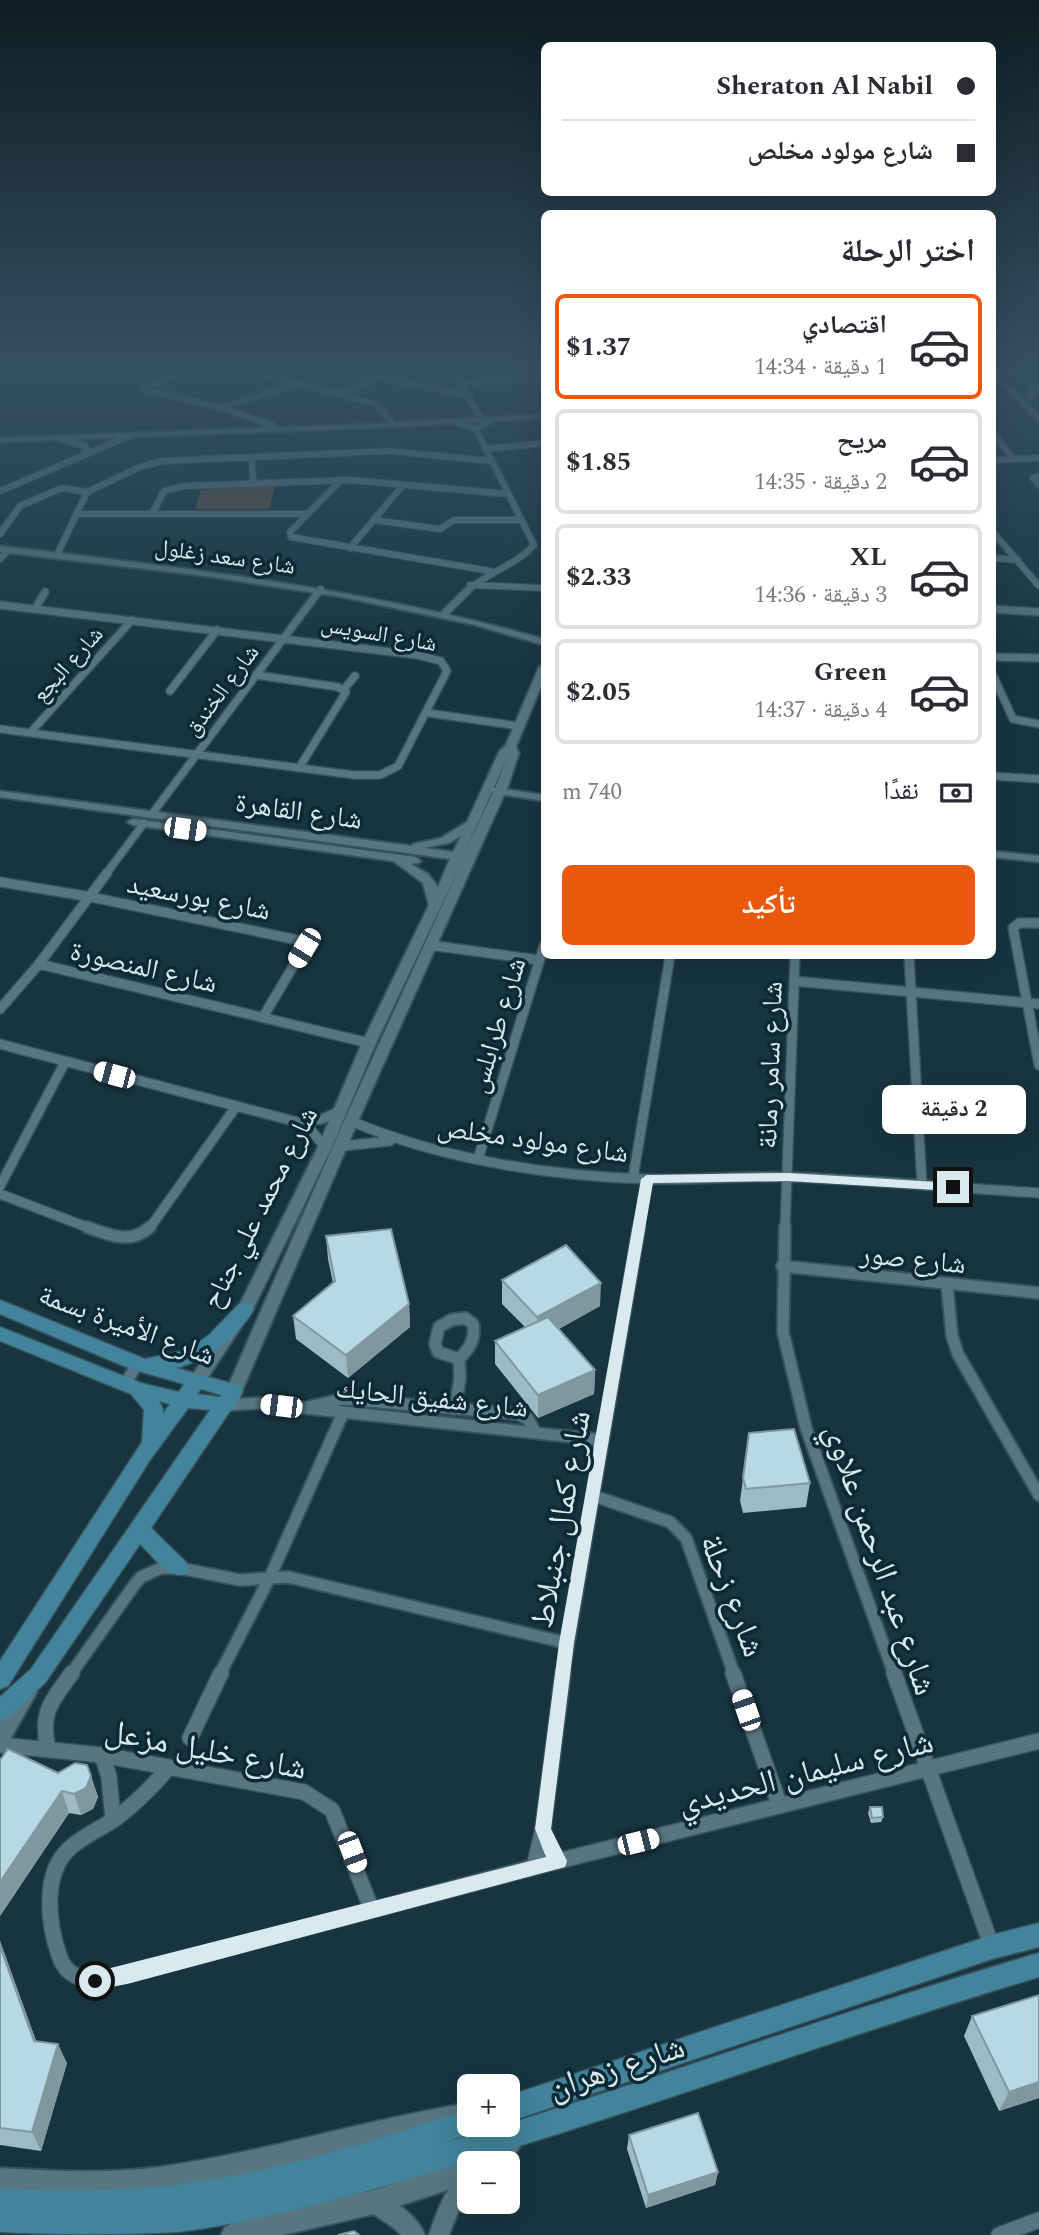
<!DOCTYPE html>
<html lang="ar">
<head>
<meta charset="utf-8">
<style>
	body { margin:0; font-family:Spectral,"Noto Naskh Arabic",serif; background:#f7f7f7; color:#2b2b33; direction:rtl; height:100vh; display:flex; flex-direction:column; font-size:26px; white-space:nowrap }
	* { box-sizing:border-box; margin:0 }
	p { font-size:23px; color:#7c7c81 }
	.icon { flex:none; width:38px; height:38px; fill:none; stroke:currentColor; stroke-width:2; stroke-linecap:round; stroke-linejoin:round }
	.map { position:relative; flex:1; overflow:hidden; direction:ltr }
	.panel { position:absolute; left:541px; top:210px; width:455px; height:749px; display:flex; flex-direction:column; background:#fff; border-radius:10px; box-shadow:0 7px 28px #0002; direction:rtl }
	.panel>* { flex:none }
	.banner { position:absolute; left:541px; top:42px; width:455px; height:154px; border-radius:10px; box-shadow:0 7px 28px #0002; direction:rtl; display:grid; align-content:center; height:154px; padding:0 21px; background:#fff }
	.buttons { position:absolute; left:457px; top:2074px; display:grid; gap:14px }
	.buttons a { display:grid; place-items:center; width:63px; height:63px; border-radius:10px; background:#fff; box-shadow:0 7px 28px #0002; font-size:35px }
	.end { position:absolute; width:32px; height:32px; margin:-16px; border:9px solid #d8e9f0; background:#111; box-shadow:0 0 0 4px #111 }
	.from { border-radius:50% }
	.bubble { position:absolute; height:49px; border-radius:10px; background:#fff; box-shadow:0 7px 28px #0002; font-size:23px; font-weight:700; line-height:49px; text-align:center; direction:rtl }
	.car { position:absolute; width:21px; height:42px; margin:-21px -10px; border-radius:9px; box-shadow:0 0 5px 2px #0007; background:linear-gradient(#fff 24%,#345 0 40%,#fff 0 76%,#345 0 86%,#fff 0) }
	.banner b { display:flex; align-items:center; gap:24px; height:66px; font-size:26px }
	.banner b+b { border-top:2px solid #e1e1e2 }
	.banner i { width:18px; height:18px; background:#2b2b33 }
	ul { padding:0; list-style:none }
	li { display:flex; align-items:center; gap:21px; height:105px; margin:0 14px 10px; padding:0 7px; border:4px solid #e1e1e2; border-radius:10px }
	li div { flex:1 }
	li b { display:block; font-size:26px }
	li em { font-style:normal; font-weight:700 }
	li.active { border-color:#ea580c }
	li>.icon { width:63px; height:63px; stroke-width:1.5 }
	h2 { padding:0 21px; font-size:32px; line-height:84px }
	.pay { display:flex; align-items:center; gap:18px; height:77px; padding:0 21px; font-size:26px }
	.pay p { margin-inline-start:auto }
	.cta { display:flex; gap:14px; margin-top:auto; padding:14px 21px }
	.cta a { flex:1; height:80px; border-radius:10px; background:#ea580c; color:#fff; font-size:28px; font-weight:700; line-height:80px; text-align:center }
	.map>svg:first-child { display:block }
	.green { fill:#5a4f41 }
	.lines { fill:none; stroke-linecap:round; stroke-linejoin:round }
	.minor-far4-casing { stroke:#38515a; stroke-width:8 }
	.minor-far3-casing { stroke:#38515a; stroke-width:10 }
	.minor-far2-casing { stroke:#38515a; stroke-width:12 }
	.minor-far1-casing { stroke:#38515a; stroke-width:15 }
	.minor-casing { stroke:#38515a; stroke-width:18 }
	.tertiary-casing { stroke:#38515a; stroke-width:4 }
	.secondary-casing { stroke:#38515a; stroke-width:4 }
	.primary-casing { stroke:#38515a; stroke-width:3 }
	.minor-far4 { stroke:#587682; stroke-width:6 }
	.minor-far3 { stroke:#587682; stroke-width:7 }
	.minor-far2 { stroke:#587682; stroke-width:9 }
	.minor-far1 { stroke:#587682; stroke-width:11 }
	.minor { stroke:#587682; stroke-width:15 }
	.tertiary { fill:#587682; fill-rule:evenodd }
	.secondary { fill:#587682; fill-rule:evenodd }
	.primary { fill:#41849c; fill-rule:evenodd }
	.wall { fill:#9dbac5 }
	.shaded-wall { fill:#8097a0 }
	.building { fill:#b7d8e5; stroke:#8097a0; stroke-width:2 }
	.route { fill:#d8e9f0 }
	.labels { text-anchor:middle; stroke-width:7; stroke-linejoin:round; paint-order:stroke }
	.far-street-label { font-size:23px; fill:#d8e9f0; stroke:#0d2a34 }
	.street-label { font-size:28px; fill:#d8e9f0; stroke:#0d2a34 }
	.near-street-label { font-size:33px; fill:#d8e9f0; stroke:#0d2a34 }
</style>
</head>
<body>
<div class="map">
<svg width="1039" height="2235" viewBox="0 0 1039 2235">
	<rect width="100%" height="100%" fill="#17343f"/>
	<!-- green -->
	<path class="green" d="M 275,485 L 269,509 L 195,509 L 201,490 Z"/>
	<g class="lines">
		<defs>
			<path id="minor-far4" d="M 187,369 L 142,389 L 222,408 L 272,425
				M 240,369 L 375,404 L 390,420
				M 344,369 L 470,396
				M 451,369 L 479,415
				M 367,374 L 385,369
				M 461,383 L 544,378
				M 340,394 L 378,377
				M 222,407 L 298,384
				M 456,422 L 476,429 L 534,545 C 515,566 485,573 465,593
				M 476,429 L 493,419
				M 992,431 L 1013,459
				M 60,439 L 85,446 L 87,450 L 82,456
				M 485,449 L 544,443
				M 252,457 L 253,482
				M 992,460 L 1039,458
				M 1039,476 L 1033,478 L 1039,485
				M 341,480 L 290,532 L 291,537 L 490,571
				M 0,491 L 129,436
				M 76,514 L 306,514
				M 152,514 L 164,491 L 184,486 L 350,480 L 508,494
				M 373,520 L 440,529 L 454,520 L 521,520
				M 992,531 L 1039,586
				M 0,534 L 20,506 L 62,488 L 87,492
				M 350,548 L 403,485
				M 57,555 L 87,492 L 140,467 L 162,461 L 389,451 L 491,461
				M 992,558 L 1018,560
				M 0,559 L 9,550
				M 470,585 L 544,588
				M 318,593 L 321,589"/>
			<path id="minor-far3" d="M 0,605 L 417,655 L 441,661 L 447,671 L 398,766 L 380,775 L 354,775 L 0,729
				M 35,609 L 45,592
				M 992,609 L 1039,612
				M 444,614 L 467,591
				M 992,657 L 1039,658
				M 992,673 L 1013,719 L 1039,724
				M 256,675 L 338,687 L 346,692 L 299,768
				M 344,689 L 355,676
				M 170,691 L 217,630
				M 428,713 L 519,726
				M 30,733 L 132,620
				M 992,776 L 1039,779
				M 152,814 L 319,591
				M 106,874 L 144,823"/>
			<path id="minor-far2" d="M 107,873 L 39,964 L 369,1043
				M 0,882 L 91,897 L 303,941 L 304,948 L 263,1017
				M 1039,923 L 1019,923 L 1013,928 L 1039,1065
				M 429,945 L 539,960
				M 909,956 L 922,1185
				M 794,981 L 1039,1004
				M 0,1009 L 39,964
				M 0,1044 L 297,1122 L 309,1128 L 325,1147
				M 351,1121 C 440,1159 549,1176 646,1179 C 694,1181 742,1175 790,1177 C 873,1180 956,1188 1039,1193
				M 301,1122 L 322,1119 L 342,1110
				M 343,1146 L 390,1141
				M 478,1159 L 544,946
				M 633,1178 L 670,956
				M 0,1186 L 65,1062
				M 0,1194 L 92,1229
				M 149,1229 L 235,1108
				M 638,1229 L 647,1179
				M 785,1229 L 795,956"/>
			<path id="minor-far1" d="M 87,1227 C 109,1235 131,1245 150,1227
				M 785,1227 L 783,1332 L 806,1428 L 894,1674
				M 782,1266 L 1039,1293
				M 947,1285 L 952,1336 L 958,1354 L 1039,1495
				M 465,1318 L 473,1324 C 476,1339 469,1349 459,1359 L 438,1352 L 435,1344 L 439,1327 L 451,1320 Z
				M 126,1383 L 137,1364
				M 227,1405 L 259,1403 L 601,1440
				M 308,1407 L 343,1399 L 518,1414 L 528,1419 L 535,1432
				M 455,1409 L 460,1378 L 459,1359
				M 594,1496 L 670,1522 L 686,1538 L 734,1674
				M 71,1674 L 135,1584 L 141,1577 L 161,1568 L 179,1568 L 240,1580 L 288,1577 L 567,1643
				M 220,1674 L 270,1577 L 343,1413
				M 563,1674 L 639,1227"/>
			<path id="minor" d="M 733,1673 L 780,1806
				M 894,1673 L 992,1947
				M 190,1738 L 221,1673
				M 0,1745 L 102,1755 L 304,1792 L 332,1810 L 372,1910
				M 48,1749 C 40,1712 51,1702 72,1673
				M 102,1755 L 109,1777 L 113,1820
				M 169,1767 C 153,1786 135,1804 115,1819 C 100,1829 83,1836 70,1848 C 42,1873 48,1923 59,1955 C 69,1987 101,1980 127,1975 L 534,1867 L 1039,1741
				M 543,1830 L 549,1847 L 559,1861
				M 534,1867 L 543,1829 L 563,1673
				M 999,2235 L 1039,2220"/>
			<path id="tertiary" d="M 489,787 L 544,795 L 544,801 L 486,792 L 486,788 Z
				M 992,851 L 1039,856 L 1039,862 L 992,857 Z
				M 469,2170 L 469,2197 L 458,2212 L 449,2235 L 429,2235 C 436,2215 447,2179 469,2170 Z
				M 374,2192 C 394,2200 417,2215 425,2235 L 401,2235 C 391,2222 370,2217 364,2202 L 367,2195 Z"/>
			<path id="secondary" d="M 992,369 L 1039,369 L 1039,371 L 1000,375 L 1039,415 L 1039,422 L 992,375 Z
				M 1036,383 L 1039,383 L 1039,390 L 1033,398 L 1027,398 L 1026,396 Z
				M 544,414 L 544,418 L 370,428 L 0,442 L 0,438 L 370,424 Z
				M 0,546 C 186,568 363,588 544,639 L 544,645 L 475,625 L 342,597 L 206,576 L 0,552 Z
				M 544,664 L 544,679 L 516,747 L 519,753 L 508,786 L 358,1121 L 242,1391 L 240,1396 L 234,1397 L 228,1396 L 226,1391 L 344,1121 L 463,860 L 376,1043 L 332,1147 L 253,1309 L 203,1385 L 197,1387 L 191,1385 L 189,1381 L 191,1377 L 239,1306 L 318,1147 L 362,1043 L 429,905 L 423,883 L 393,861 L 133,825 L 127,822 L 133,819 L 415,857 L 421,861 L 419,863 L 411,864 L 428,874 L 438,887 L 450,859 L 0,797 L 0,791 L 412,846 L 413,844 L 441,838 L 467,822 L 499,752 L 506,745 L 539,667 ZM 507,758 L 496,786 L 464,854 ZM 461,836 L 453,852 L 424,848 L 449,843 Z
				M 28,1683 L 35,1686 L 37,1692 L 7,1745 L 0,1748 L 0,1721 L 21,1686 Z
				M 469,2103 L 469,2124 L 471,2124 L 469,2125 C 365,2143 264,2175 160,2190 C 107,2197 53,2194 0,2192 L 0,2168 C 53,2171 107,2174 160,2167 C 264,2152 365,2120 469,2103 Z
				M 511,2131 L 519,2134 L 522,2142 C 512,2167 492,2163 469,2163 L 469,2183 L 374,2214 L 283,2235 L 221,2235 L 225,2227 L 233,2223 L 374,2190 L 469,2159 L 474,2162 C 479,2148 498,2136 511,2131 Z"/>
			<path id="primary" d="M 0,1300 L 145,1359 L 188,1350 L 209,1335 L 239,1304 L 251,1304 L 254,1309 C 238,1337 207,1361 176,1368 L 241,1386 L 243,1391 L 234,1410 L 230,1411 L 151,1528 L 186,1562 L 189,1568 L 186,1574 C 169,1580 152,1555 140,1544 L 45,1683 L 8,1718 L 0,1721 L 0,1697 L 31,1669 L 210,1410 L 188,1408 L 150,1460 L 8,1686 L 0,1689 L 0,1661 L 142,1442 L 144,1410 L 131,1394 L 0,1341 L 0,1327 L 141,1383 L 179,1392 L 184,1384 L 131,1369 L 0,1314 ZM 201,1389 L 221,1395 L 220,1397 L 197,1394 ZM 159,1401 L 170,1404 L 163,1414 L 163,1409 Z
				M 1039,1923 L 1039,1947 L 992,1959 L 508,2122 L 508,2096 L 992,1935 Z
				M 1039,1953 L 1039,1977 C 847,2034 659,2105 467,2162 C 373,2190 277,2219 178,2232 C 120,2235 59,2235 0,2232 L 0,2189 C 64,2191 128,2192 191,2183 C 287,2169 378,2140 469,2109 L 469,2124 L 481,2124 L 478,2131 L 444,2143 C 644,2084 839,2011 1039,1953 Z"/>
		</defs>
		<!-- minor-far4 casing -->
		<use href="#minor-far4" class="minor-far4-casing"/>
		<!-- minor-far3 casing -->
		<use href="#minor-far3" class="minor-far3-casing"/>
		<!-- minor-far2 casing -->
		<use href="#minor-far2" class="minor-far2-casing"/>
		<!-- minor-far1 casing -->
		<use href="#minor-far1" class="minor-far1-casing"/>
		<!-- minor casing -->
		<use href="#minor" class="minor-casing"/>
		<!-- tertiary casing -->
		<use href="#tertiary" class="tertiary-casing"/>
		<!-- secondary casing -->
		<use href="#secondary" class="secondary-casing"/>
		<!-- primary casing -->
		<use href="#primary" class="primary-casing"/>
		<!-- minor-far4 -->
		<use href="#minor-far4" class="minor-far4"/>
		<!-- minor-far3 -->
		<use href="#minor-far3" class="minor-far3"/>
		<!-- minor-far2 -->
		<use href="#minor-far2" class="minor-far2"/>
		<!-- minor-far1 -->
		<use href="#minor-far1" class="minor-far1"/>
		<!-- minor -->
		<use href="#minor" class="minor"/>
		<!-- tertiary -->
		<use href="#tertiary" class="tertiary"/>
		<!-- secondary -->
		<use href="#secondary" class="secondary"/>
		<!-- primary -->
		<use href="#primary" class="primary"/>
	</g>
	<!-- wall -->
	<path class="wall" d="M 326,1236 L 409,1304 L 410,1327 L 348,1378 L 296,1339 L 293,1316 L 333,1283 L 328,1259 Z
		M 502,1280 L 600,1306 L 559,1329 L 595,1370 L 594,1394 L 538,1418 L 495,1364 L 495,1341 L 525,1327 L 502,1304 Z
		M 749,1433 L 810,1483 L 806,1507 L 743,1513 L 740,1501 Z
		M 0,1760 L 58,1773 L 91,1776 L 98,1797 L 93,1809 L 81,1815 L 69,1813 L 0,1916 Z
		M 870,1807 L 883,1817 L 881,1822 L 871,1823 L 868,1813 Z
		M 0,1941 L 36,2041 L 67,2063 L 41,2151 L 0,2145 Z
		M 1039,1995 L 1039,2098 L 999,2111 L 964,2036 L 972,2016 Z
		M 629,2135 L 718,2172 L 715,2185 L 646,2208 L 627,2149 Z"/>
	<!-- shaded-wall -->
	<path class="shaded-wall" d="M 601,1283 L 600,1306 L 537,1341 L 537,1317 Z
		M 409,1304 L 410,1327 L 348,1378 L 346,1355 Z
		M 595,1370 L 594,1394 L 538,1418 L 538,1395 Z
		M 91,1776 L 98,1797 L 93,1809 L 81,1815 L 74,1794 Z
		M 62,1791 L 69,1813 L 0,1916 L 0,1882 Z
		M 0,1941 L 43,2060 L 34,2041 L 0,1946 Z
		M 58,2044 L 67,2063 L 41,2151 L 32,2132 Z
		M 1039,2082 L 1039,2098 L 999,2111 L 1009,2092 Z
		M 718,2172 L 715,2185 L 646,2208 L 648,2195 Z"/>
	<!-- building -->
	<path class="building" d="M 391,1229 L 409,1304 L 346,1355 L 293,1316 L 335,1281 L 326,1236 Z
		M 566,1245 L 601,1283 L 537,1317 L 502,1280 Z
		M 548,1317 L 595,1370 L 538,1395 L 495,1341 Z
		M 794,1429 L 810,1483 L 746,1489 L 743,1478 L 749,1433 Z
		M 8,1749 L 58,1773 L 75,1763 L 87,1765 L 91,1776 L 86,1788 L 74,1794 L 62,1791 L 0,1882 L 0,1760 Z
		M 870,1807 L 882,1807 L 883,1817 L 872,1818 Z
		M 0,1946 L 34,2041 L 58,2044 L 32,2132 L 0,2128 Z
		M 1039,1995 L 1039,2082 L 1009,2092 L 972,2016 Z
		M 698,2113 L 718,2172 L 648,2195 L 629,2135 Z
		M 354,2231 L 359,2235 L 338,2235 Z"/>
	<!-- sky -->
	<linearGradient id="sky" x2="0" y2="1"><stop stop-color="#0d1d23"/><stop offset="0.54" stop-color="#365063"/><stop offset="1" stop-color="#365063" stop-opacity="0"/></linearGradient>
	<rect width="1039" height="682" fill="url(#sky)"/>
	<!-- route -->
	<path class="route" d="M 788,1173 L 953,1183 L 958,1187 L 953,1191 L 788,1181 L 653,1183 L 574,1643 L 551,1829 L 567,1861 L 565,1867 L 127,1984 L 95,1990 L 88,1987 L 86,1981 L 88,1975 L 95,1972 L 546,1857 L 535,1829 L 559,1643 L 641,1179 L 647,1175 Z"/>
	<g class="labels">
		<!-- far-street labels -->
		<g class="far-street-label">
			<text transform="translate(225 556) rotate(8)" y="8">شارع سعد زغلول</text>
			<text transform="translate(379 633) rotate(10)" y="8">شارع السويس</text>
			<text transform="translate(67 664) rotate(-48)" y="8">شارع البجع</text>
			<text transform="translate(221 690) rotate(-53)" y="8">شارع الخندق</text>
		</g>
		<!-- street labels -->
		<g class="street-label">
			<text transform="translate(299 810) rotate(8)" y="10">شارع القاهرة</text>
			<text transform="translate(199 896) rotate(11)" y="10">شارع بورسعيد</text>
			<text transform="translate(144 966) rotate(13)" y="10">شارع المنصورة</text>
			<text transform="translate(496 1025) rotate(-73)" y="10">شارع طرابلس</text>
			<text transform="translate(769 1065) rotate(-88)" y="10">شارع سامر رمانة</text>
			<text transform="translate(533 1139) rotate(8)" y="10">شارع مولود مخلص</text>
			<text transform="translate(259 1207) rotate(-63)" y="10">شارع محمد علي جناح</text>
			<text transform="translate(913 1258) rotate(6)" y="10">شارع صور</text>
			<text transform="translate(127 1324) rotate(20)" y="10">شارع الأميرة بسمة</text>
			<text transform="translate(432 1397) rotate(6)" y="10">شارع شفيق الحايك</text>
		</g>
		<!-- near-street labels -->
		<g class="near-street-label">
			<text transform="translate(559 1519) rotate(-80)" y="12">شارع كمال جنبلاط</text>
			<text transform="translate(882 1559) rotate(71)" y="12">شارع عبد الرحمن علاوي</text>
			<text transform="translate(734 1595) rotate(69)" y="12">شارع زحلة</text>
			<text transform="translate(206 1748) rotate(11)" y="12">شارع خليل مزعل</text>
			<text transform="translate(805 1771) rotate(-14)" y="12">شارع سليمان الحديدي</text>
			<text transform="translate(616 2066) rotate(-18)" y="12">شارع زهران</text>
		</g>
	</g>
</svg>
<div class="buttons">
<a>+</a>
<a>−</a>
</div>
<i class="end from" style="left:95px;top:1981px"></i>
<i class="end" style="left:953px;top:1187px"></i>
<div class="bubble" style="left:882px;top:1085px;width:144px">2 دقيقة</div>
<i class="car" style="left:185px;top:829px;rotate:98deg"></i>
<i class="car" style="left:304px;top:948px;rotate:211deg"></i>
<i class="car" style="left:114px;top:1075px;rotate:285deg"></i>
<i class="car" style="left:281px;top:1406px;rotate:277deg"></i>
<i class="car" style="left:746px;top:1710px;rotate:341deg"></i>
<i class="car" style="left:638px;top:1842px;rotate:76deg"></i>
<i class="car" style="left:352px;top:1852px;rotate:159deg"></i>
<div class="banner">
<b><i class="from"></i>Sheraton Al Nabil</b>
<b><i></i>شارع مولود مخلص</b>
</div>
<section class="panel">
<h2>اختر الرحلة</h2>
<ul>
<li class="active"><svg class="icon" aria-label="car" viewBox="0 0 24 24"><path d="M5 17H2v-5l4-1 3-4h7l3 4 3 1v5h-3M9 17h6M6 11h13"/><circle cx="7" cy="17" r="2"/><circle cx="17" cy="17" r="2"/></svg><div><b>اقتصادي</b><p>1 دقيقة · 14:34</p></div><em>$1.37</em></li>
<li><svg class="icon" aria-label="car" viewBox="0 0 24 24"><path d="M5 17H2v-5l4-1 3-4h7l3 4 3 1v5h-3M9 17h6M6 11h13"/><circle cx="7" cy="17" r="2"/><circle cx="17" cy="17" r="2"/></svg><div><b>مريح</b><p>2 دقيقة · 14:35</p></div><em>$1.85</em></li>
<li><svg class="icon" aria-label="car" viewBox="0 0 24 24"><path d="M5 17H2v-5l4-1 3-4h7l3 4 3 1v5h-3M9 17h6M6 11h13"/><circle cx="7" cy="17" r="2"/><circle cx="17" cy="17" r="2"/></svg><div><b>XL</b><p>3 دقيقة · 14:36</p></div><em>$2.33</em></li>
<li><svg class="icon" aria-label="car" viewBox="0 0 24 24"><path d="M5 17H2v-5l4-1 3-4h7l3 4 3 1v5h-3M9 17h6M6 11h13"/><circle cx="7" cy="17" r="2"/><circle cx="17" cy="17" r="2"/></svg><div><b>Green</b><p>4 دقيقة · 14:37</p></div><em>$2.05</em></li>
</ul>
<div class="pay"><svg class="icon" aria-label="cash" viewBox="0 0 24 24"><path d="M3 7h18v10H3z"/><circle cx="12" cy="12" r="2"/></svg>نقدًا<p>740 m</p></div>
<div class="cta"><a>تأكيد</a></div>
</section>
</div>
</body>
</html>
